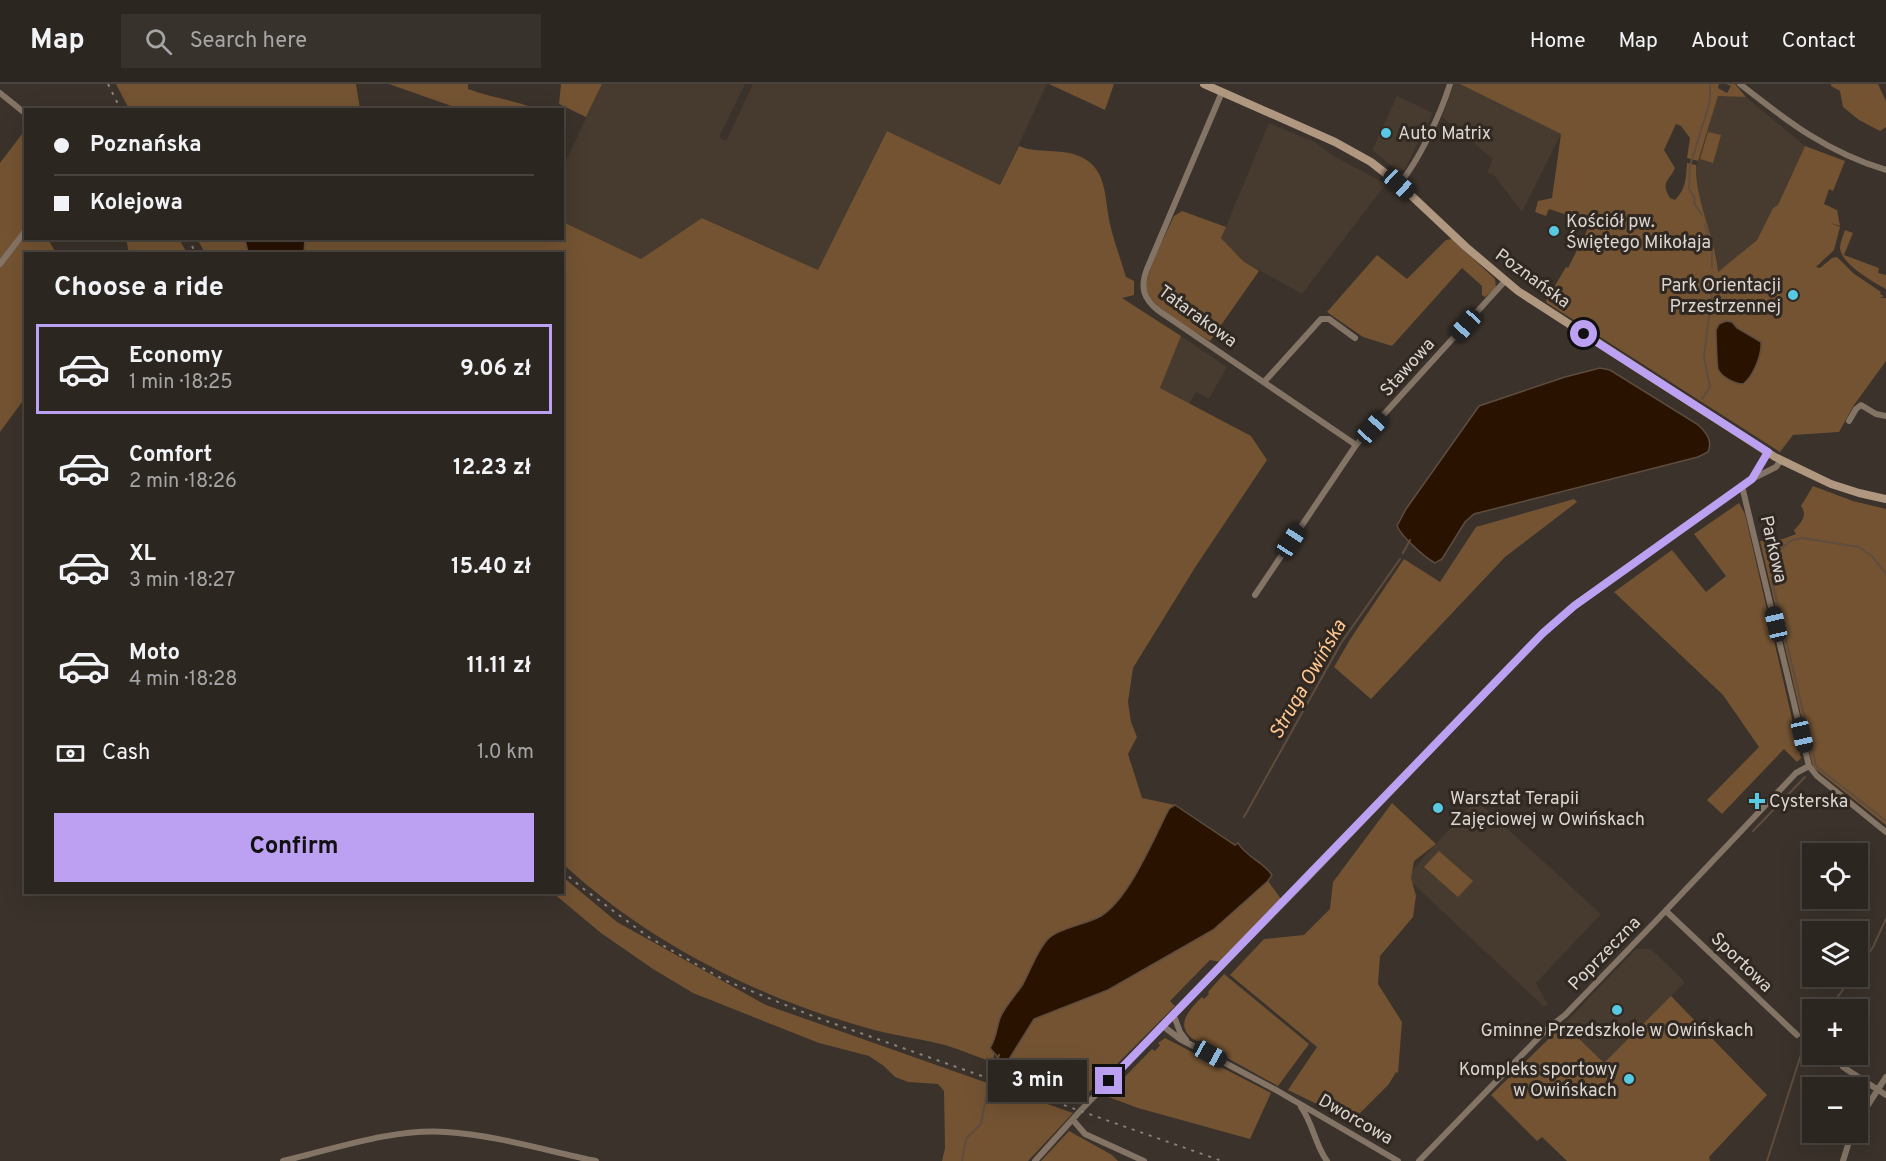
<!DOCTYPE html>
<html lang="en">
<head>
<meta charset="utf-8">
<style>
	body { margin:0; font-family:Overpass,sans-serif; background:#38322d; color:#f1f3f6; height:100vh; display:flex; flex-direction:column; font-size:22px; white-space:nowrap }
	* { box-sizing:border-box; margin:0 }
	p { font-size:20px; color:#a6a5a5 }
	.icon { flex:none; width:33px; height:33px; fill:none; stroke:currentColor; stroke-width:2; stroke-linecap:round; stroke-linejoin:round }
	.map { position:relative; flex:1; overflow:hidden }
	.drawer { position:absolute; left:24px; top:168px; width:540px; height:642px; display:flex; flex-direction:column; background:#2c2620; border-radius:0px; box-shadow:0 6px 24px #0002,0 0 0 2px #48433e }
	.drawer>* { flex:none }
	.guide { position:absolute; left:24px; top:24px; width:540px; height:132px; border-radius:0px; box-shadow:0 6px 24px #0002,0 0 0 2px #48433e; display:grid; align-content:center; height:132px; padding:0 30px; background:#2c2620 }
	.fabs { position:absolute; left:1802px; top:759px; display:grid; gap:12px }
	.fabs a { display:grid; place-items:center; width:66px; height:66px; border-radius:0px; background:#2c2620; box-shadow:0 6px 24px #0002,0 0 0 2px #48433e; font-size:30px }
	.end { position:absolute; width:27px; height:27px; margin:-14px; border:8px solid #bca0f2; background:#111; box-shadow:0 0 0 3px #111 }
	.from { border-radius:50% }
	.bubble { position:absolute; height:42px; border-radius:0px; background:#2c2620; box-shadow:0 6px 24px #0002,0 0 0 2px #48433e; font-size:20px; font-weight:700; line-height:42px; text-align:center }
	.car { position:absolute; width:18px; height:36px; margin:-18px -9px; border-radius:8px; box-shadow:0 0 4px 2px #0007; background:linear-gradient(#222 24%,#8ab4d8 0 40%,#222 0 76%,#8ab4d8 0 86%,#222 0) }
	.guide b { display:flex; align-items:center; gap:21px; height:57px; font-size:22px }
	.guide b+b { border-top:2px solid #48433e }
	.guide i { width:15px; height:15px; background:#f1f3f6 }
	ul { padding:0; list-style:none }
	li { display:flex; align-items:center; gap:18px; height:90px; margin:0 12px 9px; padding:0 18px; border:3px solid transparent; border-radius:0px }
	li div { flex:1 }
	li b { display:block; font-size:22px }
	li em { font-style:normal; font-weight:700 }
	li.selected { border-color:#bca0f2 }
	li>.icon { width:54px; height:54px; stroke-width:1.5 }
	h2 { padding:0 30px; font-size:27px; line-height:72px }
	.pay { display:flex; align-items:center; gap:15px; height:66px; padding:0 30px; font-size:22px }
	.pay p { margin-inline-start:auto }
	.primary-button { display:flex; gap:12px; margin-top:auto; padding:12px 30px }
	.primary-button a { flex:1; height:69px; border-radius:0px; background:#bca0f2; color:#111; font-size:24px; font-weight:700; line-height:69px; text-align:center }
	header { display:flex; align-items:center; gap:36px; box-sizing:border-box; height:84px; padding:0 30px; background:#2c2620; border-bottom:2px solid #48433e }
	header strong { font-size:28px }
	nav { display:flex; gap:33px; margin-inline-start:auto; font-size:21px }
	.search { width:420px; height:54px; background:#38322d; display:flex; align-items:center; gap:15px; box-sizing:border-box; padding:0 21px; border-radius:0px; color:#a6a5a5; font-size:22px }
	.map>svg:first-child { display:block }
	.built { fill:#473a2e }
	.green { fill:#735332 }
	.water { fill:#291300; stroke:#5e4d3e; stroke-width:1.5 }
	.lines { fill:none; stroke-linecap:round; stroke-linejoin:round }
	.stream { stroke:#5e4d3e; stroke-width:2 }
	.street { stroke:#837465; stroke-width:6 }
	.secondary { stroke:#b09780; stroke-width:8 }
	.rail { stroke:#88827c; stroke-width:2; stroke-dasharray:3 6; stroke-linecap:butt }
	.route { stroke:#bca0f2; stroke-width:8 }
	.poi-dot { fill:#57c9e3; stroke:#302821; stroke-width:2 }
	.labels { text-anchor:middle; stroke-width:6; stroke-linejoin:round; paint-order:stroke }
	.poi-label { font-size:18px; fill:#dad5d0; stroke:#302821; text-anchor:start }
	.street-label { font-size:18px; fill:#dad5d0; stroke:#302821 }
	.water-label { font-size:20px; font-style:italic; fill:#fec690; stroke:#302821 }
</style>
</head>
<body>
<header>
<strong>Map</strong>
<div class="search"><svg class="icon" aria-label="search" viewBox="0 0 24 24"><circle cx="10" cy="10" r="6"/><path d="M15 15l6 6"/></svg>Search here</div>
<nav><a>Home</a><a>Map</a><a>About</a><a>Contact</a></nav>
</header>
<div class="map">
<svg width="1886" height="1077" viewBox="0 0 1886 1077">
	<rect width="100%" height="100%" fill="#3a322b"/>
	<!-- built -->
	<path class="built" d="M 602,0 L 745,0 L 719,53 L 726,57 L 753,0 L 1047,0 L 1000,101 L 887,47 L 818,186 L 703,134 L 641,175 L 563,138 L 563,83 Z
		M 1454,0 L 1460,0 L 1561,50 L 1522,128 L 1493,90 L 1487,89 L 1493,75 L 1442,33 Z
		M 1718,11 L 1746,13 L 1805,62 L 1778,122 L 1773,124 L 1757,156 L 1718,188 L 1717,175 L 1697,108 L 1696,83 Z
		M 1397,12 L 1433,29 L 1405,85 L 1398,87 L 1372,66 Z
		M 1269,39 L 1315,58 L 1332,71 L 1386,100 L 1302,210 L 1243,177 L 1221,154 Z
		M 1181,252 L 1227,283 L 1209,315 L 1196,308 L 1189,320 L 1160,304 Z
		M 1476,716 L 1601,830 L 1536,899 L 1548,921 L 1544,923 L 1406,793 Z
		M 1636,865 L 1651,865 L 1685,898 L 1604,979 L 1564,940 Z"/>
	<!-- green -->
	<path class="green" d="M 116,0 L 356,0 L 360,25 L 129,25 Z
		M 389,0 L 468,0 L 468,5 C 490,13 512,16 534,24 L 460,25 Z
		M 561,0 L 602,0 L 586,33 L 559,20 Z
		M 1049,0 L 1114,0 L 1105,26 Z
		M 1460,0 L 1719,0 L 1718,4 L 1727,9 L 1731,2 L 1726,0 L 1735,0 L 1746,13 L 1718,12 L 1698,77 L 1687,74 L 1690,54 L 1681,42 L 1676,40 L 1664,66 L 1675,84 C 1669,98 1660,97 1670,114 L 1675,116 C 1686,105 1686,94 1687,79 L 1696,81 C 1695,118 1715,151 1718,188 L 1757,156 L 1773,124 L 1778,121 L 1805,62 L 1845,77 L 1833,107 L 1829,105 L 1824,120 L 1837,126 L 1840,142 L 1831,139 L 1840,143 L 1834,166 L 1816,183 L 1820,184 L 1832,174 L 1837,173 L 1853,189 L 1881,208 L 1880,210 L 1884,212 L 1880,214 L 1886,214 L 1886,277 L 1854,321 L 1839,348 L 1793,351 L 1780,368 L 1547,219 L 1546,217 L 1566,183 L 1568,184 L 1570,180 L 1591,139 L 1549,125 L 1546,132 L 1535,128 L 1538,117 L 1552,114 L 1561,50 Z
		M 1831,0 L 1878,0 L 1886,17 L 1886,43 L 1880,47 L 1859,36 L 1843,23 L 1840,7 L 1831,2 Z
		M 25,46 L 26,154 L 48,155 L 56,169 L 26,170 L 25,314 L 0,348 L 0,79 Z
		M 887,47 L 1000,101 L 1019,62 C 1037,70 1060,64 1079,72 C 1108,84 1104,113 1110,140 C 1114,158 1121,176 1126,193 L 1134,197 L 1134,211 L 1122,214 L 1181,252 L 1160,304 L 1251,352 L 1267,376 L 1196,482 L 1133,584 L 1128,618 L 1131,638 L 1137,653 L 1128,670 L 1142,714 L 1175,721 L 1169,725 C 1154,754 1129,815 1101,832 C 1087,840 1056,845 1047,856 C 1036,869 1031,885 1023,899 C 1016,911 1005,922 1000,934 C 996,945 997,952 990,964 L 994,970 L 993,978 C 977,973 961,966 945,961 C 922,955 897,952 874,946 C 760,915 650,860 563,780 L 562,170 L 304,170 L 305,155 L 562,154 L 563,138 L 641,175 L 702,134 L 818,186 Z
		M 1708,48 L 1721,51 L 1713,79 L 1700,75 Z
		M 1182,127 L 1226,143 L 1221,154 L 1243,177 L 1259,187 L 1210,257 C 1195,247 1148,223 1146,205 C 1144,192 1168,146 1174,132 Z
		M 1845,146 L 1853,149 L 1844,171 L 1879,184 L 1878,189 L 1886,191 L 1886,205 C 1873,198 1843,181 1840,165 C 1840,159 1843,152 1845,146 Z
		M 126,155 L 179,155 L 187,169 L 129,169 Z
		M 197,155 L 245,155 L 248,169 L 205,169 Z
		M 1452,155 L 1495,195 L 1496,204 L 1485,213 L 1482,211 L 1482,202 L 1462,184 L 1392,262 L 1363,253 L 1327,228 L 1377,171 L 1407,195 L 1446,156 Z
		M 1813,402 L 1853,417 L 1886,425 L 1886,741 L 1813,683 L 1760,457 L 1783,455 L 1796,450 L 1794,446 C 1801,439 1808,431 1801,422 Z
		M 1574,415 L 1577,418 L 1505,473 L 1371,615 L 1334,583 L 1351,554 L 1404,475 L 1440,498 L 1476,443 Z
		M 1739,419 L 1745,430 L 1801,674 L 1797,678 L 1784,665 L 1722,730 L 1707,716 L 1759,663 L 1723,611 L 1614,508 L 1672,466 L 1706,508 L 1726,492 L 1694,450 Z
		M 1392,719 L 1436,760 L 1414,777 L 1411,794 L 1416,812 L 1413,833 L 1380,872 L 1378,900 L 1402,938 L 1398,989 L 1396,988 L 1389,1000 L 1352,1037 L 1288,1006 L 1317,963 L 1230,891 L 1264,855 L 1304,851 L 1330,825 L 1333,798 Z
		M 1439,767 L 1473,797 L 1458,813 L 1424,783 Z
		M 563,793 L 617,838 L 766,921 L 1073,1029 L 1028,1077 L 942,1077 L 945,1064 L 944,1007 L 938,1000 L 908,998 L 895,993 L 884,982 L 869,972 L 819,959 L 693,909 L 653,885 L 601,849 L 553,809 L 562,808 Z
		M 1268,797 L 1281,815 L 1221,878 L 1210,876 L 1170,917 L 1175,922 L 1083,1014 L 1001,985 L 1006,980 L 1033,935 L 1108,906 L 1213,846 Z
		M 1224,890 L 1309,960 L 1278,1002 L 1193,955 C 1174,941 1190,925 1202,913 L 1204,915 L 1209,910 L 1208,908 Z
		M 1671,912 L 1767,1011 L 1709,1073 L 1710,1077 L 1567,1077 L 1542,1053 L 1537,1057 L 1491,1011 L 1564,940 L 1604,979 Z
		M 1165,954 L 1271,1009 L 1250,1055 L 1138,1024 L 1106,1012 L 1152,965 L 1155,967 L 1160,961 L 1158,959 Z
		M 1069,1047 L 1112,1071 L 1118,1077 L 1041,1077 Z"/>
	<!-- water -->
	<path class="water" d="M 245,155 L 305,155 L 304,169 L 248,169 Z
		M 1726,237 L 1732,238 L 1737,244 L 1761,258 C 1762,271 1753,293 1743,300 C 1735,300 1721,293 1718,285 C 1717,282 1716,251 1716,246 L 1719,240 Z
		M 1600,284 L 1610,286 L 1697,340 C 1706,348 1713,356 1708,368 L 1698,373 L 1474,430 L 1465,438 L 1442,475 L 1435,479 C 1424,473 1402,453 1397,442 L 1406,425 L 1479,322 L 1565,293 Z
		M 1175,721 L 1235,761 L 1238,759 C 1246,773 1264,778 1272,791 L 1268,797 L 1213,846 L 1108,906 L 1034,935 L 1006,980 L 1003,979 L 990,964 C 997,952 996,946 1000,934 C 1005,922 1016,911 1023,900 C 1031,885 1036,869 1047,856 C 1056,845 1087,840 1101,832 C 1129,815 1154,754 1169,725 Z"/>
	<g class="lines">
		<!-- stream -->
		<path class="stream" d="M 1702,131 L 1694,119 L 1695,115 L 1689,105 L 1690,82 L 1710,17 L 1710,0
			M 1705,140 L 1712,168 L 1712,184
			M 1712,202 L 1712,191
			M 1702,315 L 1710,303 L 1704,273 L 1712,209
			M 1403,469 L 1410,456
			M 1770,488 L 1773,473 L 1780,466 L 1790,457 L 1802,454 L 1859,463 L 1872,472 L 1886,490
			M 1772,497 L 1816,682 L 1886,737
			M 1244,733 L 1341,559 L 1400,475
			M 1753,747 L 1805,693
			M 1857,887 L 1873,863 L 1886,835
			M 1828,926 L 1853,892
			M 1808,952 L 1812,947
			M 995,982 L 999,971
			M 962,1077 L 966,1055 L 981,1040 L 987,1007
			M 1767,1077 L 1804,961"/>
		<!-- street -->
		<path class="street" d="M 1740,0 C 1788,38 1827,68 1886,86
			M 1222,8 L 1147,185 C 1140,203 1143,215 1159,227 L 1356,361
			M 0,9 L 26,30
			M 1399,100 C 1419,77 1441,29 1450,0
			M 0,180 L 26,146
			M 1265,297 L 1321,235 L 1329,235 L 1355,254
			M 1849,337 L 1856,325 L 1861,321 L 1876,330 L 1886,332
			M 1752,395 L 1768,368
			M 1742,402 L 1809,682 L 1817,692 L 1886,748
			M 1255,511 L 1356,361 L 1505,197
			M 1666,827 L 1797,951
			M 1174,932 L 1180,948 L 1186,956
			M 1163,942 L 1180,955 L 1276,1006 L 1398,1077
			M 1843,983 L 1886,1011
			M 1301,1023 C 1313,1039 1315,1061 1327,1077
			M 1073,1036 L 1085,1050 L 1144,1077
			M 1857,1038 L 1886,993
			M 283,1077 C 334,1065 394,1044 446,1048 C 496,1051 547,1067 596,1077
			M 1035,1077 L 1081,1026 L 1306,796 L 1543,549 L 1574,522 L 1634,479 L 1752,395 L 1776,383 L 1781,376
			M 1419,1077 L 1546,946 L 1565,931 L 1654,839 L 1796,689 L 1809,682
			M 1843,1077 L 1852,1048"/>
		<!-- secondary -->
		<path class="secondary" d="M 1204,0 L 1335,58 L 1371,78 L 1399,100 L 1466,163 L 1518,207 L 1775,373 L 1831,400 L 1859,409 L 1886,415"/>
		<!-- rail -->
		<path class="rail" d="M 108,0 L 121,26
			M 188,154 L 196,170
			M 562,787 L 581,803 L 650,854 L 724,896 L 815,933 L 1222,1077"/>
	</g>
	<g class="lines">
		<!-- route -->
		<path class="route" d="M 1109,997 L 1543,549 L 1574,522 L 1752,395 L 1768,368 L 1584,250"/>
	</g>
	<!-- markers -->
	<g class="poi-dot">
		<circle cx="1386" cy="49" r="6"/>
		<circle cx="1554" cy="147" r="6"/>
		<circle cx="1793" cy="211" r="6"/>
		<path d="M1754 708h6v6h6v6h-6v6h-6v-6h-6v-6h6z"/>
		<circle cx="1438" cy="724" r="6"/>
		<circle cx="1617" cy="926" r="6"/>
		<circle cx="1629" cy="995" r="6"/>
	</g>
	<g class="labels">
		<!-- poi labels -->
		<g class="poi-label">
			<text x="1398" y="55">Auto Matrix</text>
			<text x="1566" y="143">Kościół pw.<tspan x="1566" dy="21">Świętego Mikołaja</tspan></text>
			<text x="1781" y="207" text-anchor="end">Park Orientacji<tspan x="1781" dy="21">Przestrzennej</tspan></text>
			<text x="1450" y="720">Warsztat Terapii<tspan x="1450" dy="21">Zajęciowej w Owińskach</tspan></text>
			<text x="1769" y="723">Cysterska</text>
			<text x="1617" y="952" text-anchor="middle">Gminne Przedszkole w Owińskach</text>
			<text x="1617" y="991" text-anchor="end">Kompleks sportowy<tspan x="1617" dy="21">w Owińskach</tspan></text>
		</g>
		<!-- street labels -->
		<g class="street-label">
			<text transform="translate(1533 194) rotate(36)" y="6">Poznańska</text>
			<text transform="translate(1198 232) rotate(36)" y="6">Tatarakowa</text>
			<text transform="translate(1407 283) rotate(-48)" y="6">Stawowa</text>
			<text transform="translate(1774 465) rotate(77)" y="6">Parkowa</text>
			<text transform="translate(1604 869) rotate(-46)" y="6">Poprzeczna</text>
			<text transform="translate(1742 878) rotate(44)" y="6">Sportowa</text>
			<text transform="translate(1356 1035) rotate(30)" y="6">Dworcowa</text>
		</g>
		<!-- water labels -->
		<g class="water-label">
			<text transform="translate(1307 595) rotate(-60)" y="7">Struga Owińska</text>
		</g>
	</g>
</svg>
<div class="fabs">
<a><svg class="icon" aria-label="locate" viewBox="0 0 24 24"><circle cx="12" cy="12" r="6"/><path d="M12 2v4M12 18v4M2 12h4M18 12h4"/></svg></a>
<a><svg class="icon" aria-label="layers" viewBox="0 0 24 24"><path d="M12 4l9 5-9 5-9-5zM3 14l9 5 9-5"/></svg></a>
<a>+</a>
<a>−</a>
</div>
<i class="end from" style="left:1584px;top:250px"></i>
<i class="end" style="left:1109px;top:997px"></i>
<div class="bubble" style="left:988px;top:976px;width:99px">3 min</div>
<i class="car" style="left:1399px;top:100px;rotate:133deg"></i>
<i class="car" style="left:1466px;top:241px;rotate:222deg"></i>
<i class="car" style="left:1372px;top:344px;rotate:42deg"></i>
<i class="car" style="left:1291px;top:457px;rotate:33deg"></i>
<i class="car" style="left:1776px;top:540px;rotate:347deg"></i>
<i class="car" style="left:1802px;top:651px;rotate:167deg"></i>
<i class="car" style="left:1210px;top:970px;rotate:119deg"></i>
<div class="guide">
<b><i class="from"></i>Poznańska</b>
<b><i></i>Kolejowa</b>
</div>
<section class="drawer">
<h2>Choose a ride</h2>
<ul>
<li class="selected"><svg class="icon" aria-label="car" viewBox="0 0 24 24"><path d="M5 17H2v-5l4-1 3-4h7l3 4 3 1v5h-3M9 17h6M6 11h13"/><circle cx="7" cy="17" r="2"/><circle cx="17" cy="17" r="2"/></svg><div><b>Economy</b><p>1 min · 18:25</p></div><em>9.06 zł</em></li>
<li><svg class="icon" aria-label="car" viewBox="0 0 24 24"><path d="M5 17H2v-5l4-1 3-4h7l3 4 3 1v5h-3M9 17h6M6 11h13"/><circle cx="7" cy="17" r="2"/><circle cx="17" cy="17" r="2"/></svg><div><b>Comfort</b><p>2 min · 18:26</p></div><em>12.23 zł</em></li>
<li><svg class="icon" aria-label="car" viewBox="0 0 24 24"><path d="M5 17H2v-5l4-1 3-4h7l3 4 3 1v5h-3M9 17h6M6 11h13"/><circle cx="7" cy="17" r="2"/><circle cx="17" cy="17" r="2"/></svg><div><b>XL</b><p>3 min · 18:27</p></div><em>15.40 zł</em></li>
<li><svg class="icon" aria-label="car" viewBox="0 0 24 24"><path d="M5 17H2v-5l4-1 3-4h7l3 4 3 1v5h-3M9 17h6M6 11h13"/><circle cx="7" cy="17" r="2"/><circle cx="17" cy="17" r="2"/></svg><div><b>Moto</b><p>4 min · 18:28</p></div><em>11.11 zł</em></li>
</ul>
<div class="pay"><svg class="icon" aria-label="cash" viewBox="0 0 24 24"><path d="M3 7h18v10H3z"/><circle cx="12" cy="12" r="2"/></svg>Cash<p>1.0 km</p></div>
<div class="primary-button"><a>Confirm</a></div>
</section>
</div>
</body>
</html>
